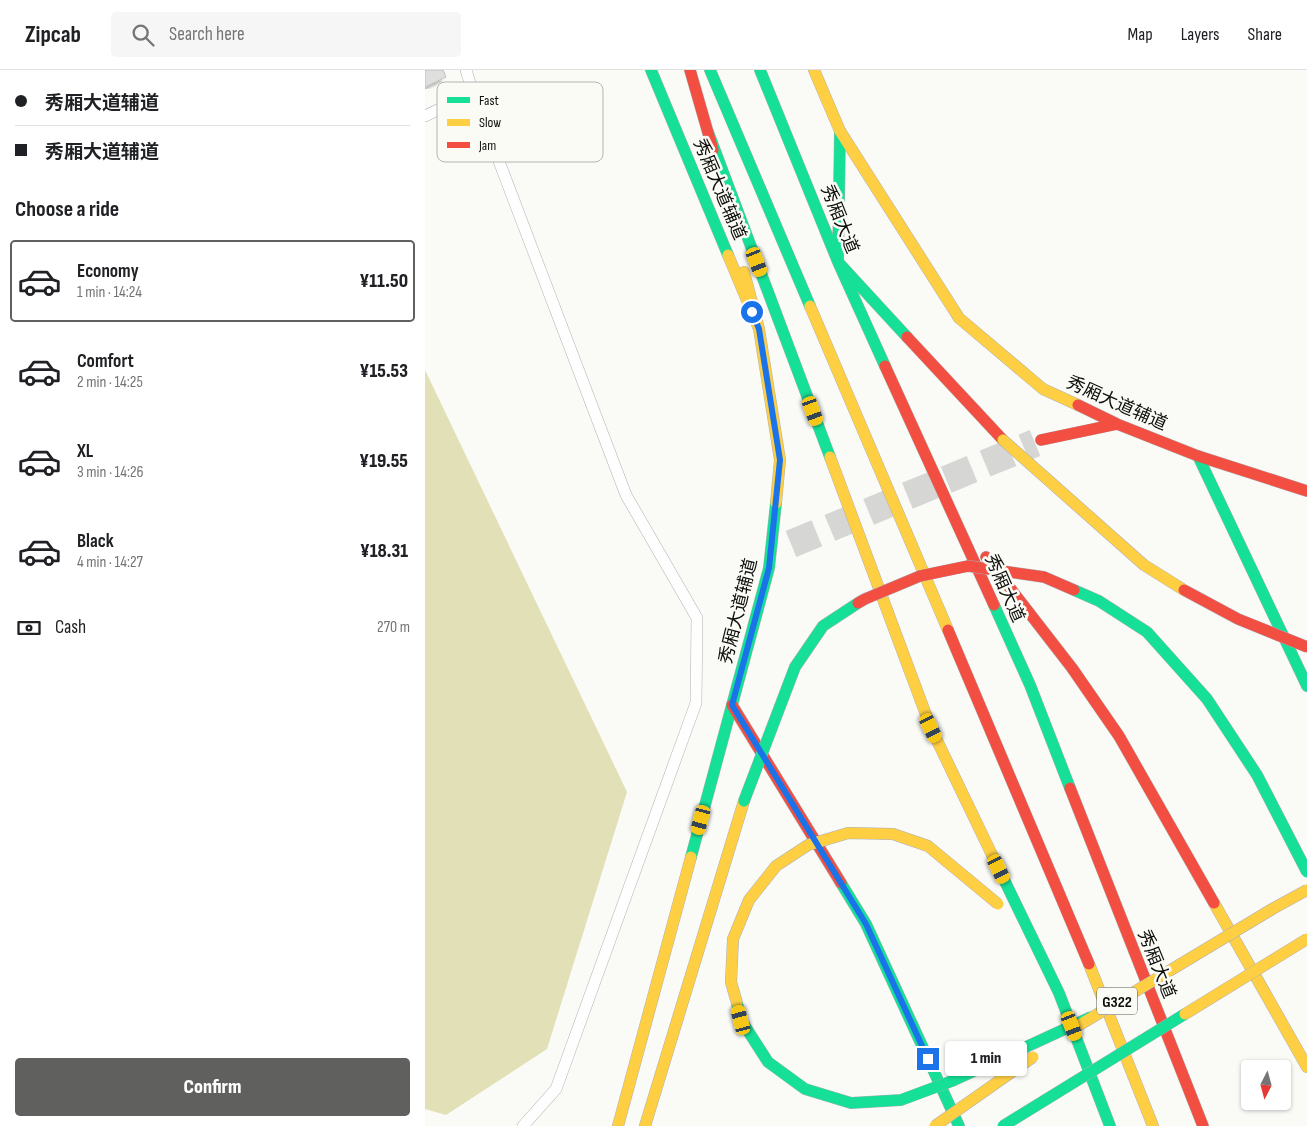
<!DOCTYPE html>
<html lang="en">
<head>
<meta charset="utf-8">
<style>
	body { margin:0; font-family:"Sofia Sans Condensed","Noto Sans SC",sans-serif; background:#f6f6f6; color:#202124; height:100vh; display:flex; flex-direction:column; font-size:19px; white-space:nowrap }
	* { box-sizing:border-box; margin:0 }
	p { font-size:16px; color:#757577 }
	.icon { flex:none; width:28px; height:28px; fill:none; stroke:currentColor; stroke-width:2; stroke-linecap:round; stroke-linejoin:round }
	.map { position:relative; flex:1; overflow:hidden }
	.panel { display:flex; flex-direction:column; background:#fff; width:425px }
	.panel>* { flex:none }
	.guide { display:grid; align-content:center; height:110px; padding:0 15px; background:#fff }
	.needle { width:32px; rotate:186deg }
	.fabs { position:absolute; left:816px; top:990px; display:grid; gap:10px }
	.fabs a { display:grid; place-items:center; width:50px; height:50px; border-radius:5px; background:#fff; box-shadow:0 1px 4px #0004; font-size:25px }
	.end { position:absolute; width:22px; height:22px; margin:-11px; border:6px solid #1a73e8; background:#fff; box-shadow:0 0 0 2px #fff }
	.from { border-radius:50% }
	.bubble { position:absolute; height:35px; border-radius:5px; background:#fff; box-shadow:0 1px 4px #0004; font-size:16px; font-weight:800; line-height:35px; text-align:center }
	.car { position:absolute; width:15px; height:30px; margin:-15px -8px; border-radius:6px; box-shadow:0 0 4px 1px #0007; background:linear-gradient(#f5c518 24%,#345 0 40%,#f5c518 0 76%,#345 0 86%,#f5c518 0) }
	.guide b { display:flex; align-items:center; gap:18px; height:48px; font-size:19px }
	.guide b+b { border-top:1px solid #e0e0e0 }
	.guide i { width:12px; height:12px; background:#202124 }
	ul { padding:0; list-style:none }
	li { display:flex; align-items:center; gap:15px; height:82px; margin:0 10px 8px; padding:0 5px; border:2px solid transparent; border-radius:5px }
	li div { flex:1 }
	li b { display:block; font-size:19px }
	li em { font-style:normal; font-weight:800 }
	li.on { border-color:#60605e }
	li>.icon { width:45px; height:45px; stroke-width:1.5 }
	h2 { padding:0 15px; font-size:22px; line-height:60px }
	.pay { display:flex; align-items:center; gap:12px; height:55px; padding:0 15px; font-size:19px }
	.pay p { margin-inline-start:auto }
	.action { display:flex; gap:10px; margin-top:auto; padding:10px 15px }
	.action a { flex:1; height:58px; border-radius:5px; background:#60605e; color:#fff; font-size:20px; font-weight:800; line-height:58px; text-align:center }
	header { display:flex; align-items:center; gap:30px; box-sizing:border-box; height:70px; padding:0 25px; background:#fff; border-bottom:1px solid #e0e0e0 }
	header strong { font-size:24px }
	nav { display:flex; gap:28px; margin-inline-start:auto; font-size:18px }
	.search { width:350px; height:45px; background:#f6f6f6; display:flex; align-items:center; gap:12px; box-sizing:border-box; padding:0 18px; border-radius:5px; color:#757577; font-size:19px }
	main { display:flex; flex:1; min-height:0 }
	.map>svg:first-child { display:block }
	.green { fill:#e1e0b7 }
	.building { fill:#dfdfdd; stroke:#c0c0be; filter:url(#shadow) }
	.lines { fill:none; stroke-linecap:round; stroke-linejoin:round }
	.secondary-tunnel { stroke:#d6d6d4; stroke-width:28; stroke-dasharray:28 14; stroke-linecap:butt }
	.lane-casing { stroke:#b2b2b0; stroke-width:12 }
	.fast-casing { stroke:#b2b2b0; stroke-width:12 }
	.slow-casing { stroke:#b2b2b0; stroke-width:12 }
	.jam-casing { stroke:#b2b2b0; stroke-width:12 }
	.lane { stroke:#fefefe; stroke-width:11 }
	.fast { stroke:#16e098; stroke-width:11 }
	.slow { stroke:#ffcf43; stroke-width:11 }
	.jam { stroke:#f24e42; stroke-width:11 }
	.fast-bridge-casing { stroke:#abafba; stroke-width:12; stroke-linecap:butt }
	.slow-bridge-casing { stroke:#abafba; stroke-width:12; stroke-linecap:butt }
	.jam-bridge-casing { stroke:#abafba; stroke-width:12; stroke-linecap:butt }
	.fast-bridge { stroke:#16e098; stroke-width:11 }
	.slow-bridge { stroke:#ffcf43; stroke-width:11 }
	.jam-bridge { stroke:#f24e42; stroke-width:11 }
	.route { stroke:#1a73e8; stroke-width:6 }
	.labels { text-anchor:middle; stroke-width:5; stroke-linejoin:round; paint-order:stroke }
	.shield { fill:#fbfbf6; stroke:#545452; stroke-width:1 }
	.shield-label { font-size:16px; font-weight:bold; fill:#0d0d0c }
	.street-label { font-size:18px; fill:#0d0d0c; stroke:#fbfbf6 }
	.key { fill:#fbfbf6; stroke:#b4b4b0; stroke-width:1 }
	.key-label { font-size:14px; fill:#0d0d0c }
</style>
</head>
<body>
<header>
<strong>Zipcab</strong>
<div class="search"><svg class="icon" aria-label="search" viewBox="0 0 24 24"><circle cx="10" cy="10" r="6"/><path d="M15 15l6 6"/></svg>Search here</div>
<nav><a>Map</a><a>Layers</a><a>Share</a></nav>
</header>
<main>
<section class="panel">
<div class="guide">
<b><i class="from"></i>秀厢大道辅道</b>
<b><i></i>秀厢大道辅道</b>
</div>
<h2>Choose a ride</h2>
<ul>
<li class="on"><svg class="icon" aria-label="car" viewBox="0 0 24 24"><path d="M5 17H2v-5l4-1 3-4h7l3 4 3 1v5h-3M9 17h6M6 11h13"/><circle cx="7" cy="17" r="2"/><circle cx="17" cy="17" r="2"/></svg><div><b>Economy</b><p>1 min · 14:24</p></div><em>¥11.50</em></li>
<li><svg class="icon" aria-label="car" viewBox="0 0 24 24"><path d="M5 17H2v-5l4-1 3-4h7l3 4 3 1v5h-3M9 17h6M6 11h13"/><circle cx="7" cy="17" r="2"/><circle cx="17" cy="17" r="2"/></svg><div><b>Comfort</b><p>2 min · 14:25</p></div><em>¥15.53</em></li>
<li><svg class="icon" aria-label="car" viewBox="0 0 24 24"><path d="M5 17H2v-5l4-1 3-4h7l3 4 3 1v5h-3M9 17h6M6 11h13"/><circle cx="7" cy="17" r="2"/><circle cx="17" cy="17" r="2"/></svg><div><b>XL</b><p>3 min · 14:26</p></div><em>¥19.55</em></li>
<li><svg class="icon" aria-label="car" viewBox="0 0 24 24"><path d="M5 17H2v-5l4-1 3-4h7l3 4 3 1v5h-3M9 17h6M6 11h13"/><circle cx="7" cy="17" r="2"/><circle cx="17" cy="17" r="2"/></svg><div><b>Black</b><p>4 min · 14:27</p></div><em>¥18.31</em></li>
</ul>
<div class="pay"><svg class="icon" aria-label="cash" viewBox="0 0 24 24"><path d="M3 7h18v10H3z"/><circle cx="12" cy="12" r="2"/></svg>Cash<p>270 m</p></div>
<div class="action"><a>Confirm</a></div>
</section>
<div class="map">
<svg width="882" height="1056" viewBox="0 0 882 1056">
	<defs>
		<filter id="shadow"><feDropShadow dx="-4.5" dy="4.5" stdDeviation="1" flood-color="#0004"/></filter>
	</defs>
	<rect width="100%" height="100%" fill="#fafaf7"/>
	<!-- green -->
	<path class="green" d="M 0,300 L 202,722 L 122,979 L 21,1045 L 0,1039 Z"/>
	<!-- building -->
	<path class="building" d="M 0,0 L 18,0 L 21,7 L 0,17 Z"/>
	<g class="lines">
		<!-- secondary-tunnel -->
		<path class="secondary-tunnel" d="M 366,474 L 610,373"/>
		<defs>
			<path id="lane" d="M 41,0 L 48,23 L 201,425 L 272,548 L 271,633 L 131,1019 L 98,1056
				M 0,46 L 48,23"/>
			<path id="fast" d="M 226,0 L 303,185
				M 285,0 L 385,236
				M 335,0 L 413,192 L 460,296
				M 415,61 L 413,192 L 482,267
				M 283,62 L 405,387
				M 773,386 L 882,616
				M 569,535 L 605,615 L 645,718
				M 266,787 L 344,498 L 351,433
				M 569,789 L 634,923 L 685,1056
				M 416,813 L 441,854 L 534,1056"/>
			<path id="slow" d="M 389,0 L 415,61 L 534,248 L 618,319 L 653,335
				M 303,185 L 334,259 L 355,390 L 351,433
				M 319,202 L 334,259
				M 385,236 L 523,560
				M 405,387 L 506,658 L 569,789
				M 789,833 L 882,997
				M 664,894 L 728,1056
				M 193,1056 L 266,787
				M 220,1056 L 319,731"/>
			<path id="jam" d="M 265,0 L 288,80
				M 482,267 L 578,370
				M 460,296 L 569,535
				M 653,335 L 692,354 L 773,386 L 882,421
				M 616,370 L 692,354
				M 561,487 L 647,598 L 694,666 L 789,833
				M 523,560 L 664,894
				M 307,635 L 416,813
				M 645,718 L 778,1056"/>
		</defs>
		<!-- lane casing -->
		<use href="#lane" class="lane-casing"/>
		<!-- fast casing -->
		<use href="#fast" class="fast-casing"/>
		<!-- slow casing -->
		<use href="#slow" class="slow-casing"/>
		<!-- jam casing -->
		<use href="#jam" class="jam-casing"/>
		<!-- lane -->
		<use href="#lane" class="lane"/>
		<!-- fast -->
		<use href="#fast" class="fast"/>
		<!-- slow -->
		<use href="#slow" class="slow"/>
		<!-- jam -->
		<use href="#jam" class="jam"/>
		<defs>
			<path id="fast-bridge" d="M 649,520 L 674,531 L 722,562 L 782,629 L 832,705 L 882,802
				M 319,731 L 370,597 L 398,556 L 433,533
				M 312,933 L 316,950 L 343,992 L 380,1019 L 426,1033 L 476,1030 L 527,1011 L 666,947
				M 578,1056 L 760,944"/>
			<path id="slow-bridge" d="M 578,370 L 719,495 L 759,520
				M 312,933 L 306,912 L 308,869 L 324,830 L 351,796 L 383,775 L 423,763 L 468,764 L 503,776 L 573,834
				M 760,944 L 882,869
				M 651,957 L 849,838 L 882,820
				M 510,1056 L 608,987"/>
			<path id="jam-bridge" d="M 759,520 L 813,549 L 882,577
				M 433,533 L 440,529 L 495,506 L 543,496 L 619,507 L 649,520"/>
		</defs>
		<!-- fast-bridge casing -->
		<use href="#fast-bridge" class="fast-bridge-casing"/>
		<!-- slow-bridge casing -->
		<use href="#slow-bridge" class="slow-bridge-casing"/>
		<!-- jam-bridge casing -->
		<use href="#jam-bridge" class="jam-bridge-casing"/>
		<!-- fast-bridge -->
		<use href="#fast-bridge" class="fast-bridge"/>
		<!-- slow-bridge -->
		<use href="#slow-bridge" class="slow-bridge"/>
		<!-- jam-bridge -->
		<use href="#jam-bridge" class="jam-bridge"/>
	</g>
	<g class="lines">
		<!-- route -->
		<path class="route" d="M 327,242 L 334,259 L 355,390 L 344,498 L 307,635 L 441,854 L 503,989"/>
	</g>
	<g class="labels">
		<!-- shield labels -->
		<rect class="shield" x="672" y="917.5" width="40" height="27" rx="4"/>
		<g class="shield-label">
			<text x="692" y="937">G322</text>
		</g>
		<!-- street labels -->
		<g class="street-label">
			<text transform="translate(295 119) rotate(67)" y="6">秀厢大道辅道</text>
			<text transform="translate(415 149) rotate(68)" y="6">秀厢大道</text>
			<text transform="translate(692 333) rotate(24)" y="6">秀厢大道辅道</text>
			<text transform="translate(580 518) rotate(66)" y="6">秀厢大道</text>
			<text transform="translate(313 541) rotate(-76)" y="6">秀厢大道辅道</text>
			<text transform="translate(732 894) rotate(68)" y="6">秀厢大道</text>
		</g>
	</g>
	<!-- legend -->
	<rect x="12" y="12" width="166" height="80" rx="8" class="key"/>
	<rect x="22" y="27" width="23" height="6" fill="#16e098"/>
	<rect x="22" y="49" width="23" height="7" fill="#ffcf43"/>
	<rect x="22" y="72" width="23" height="6" fill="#f24e42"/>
	<g class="key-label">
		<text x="54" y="35">Fast</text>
		<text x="54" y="57">Slow</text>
		<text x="54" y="80">Jam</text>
	</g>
</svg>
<div class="fabs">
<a><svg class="needle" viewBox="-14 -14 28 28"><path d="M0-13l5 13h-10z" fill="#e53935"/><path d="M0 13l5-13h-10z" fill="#757577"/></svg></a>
</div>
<i class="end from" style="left:327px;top:242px"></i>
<i class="end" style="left:503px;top:989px"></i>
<div class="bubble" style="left:520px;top:971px;width:82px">1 min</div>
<i class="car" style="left:332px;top:192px;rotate:159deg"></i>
<i class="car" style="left:388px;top:341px;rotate:160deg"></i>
<i class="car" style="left:506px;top:658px;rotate:154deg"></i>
<i class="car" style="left:276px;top:750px;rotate:195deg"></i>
<i class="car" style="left:574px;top:799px;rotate:154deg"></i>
<i class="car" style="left:316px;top:950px;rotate:345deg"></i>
<i class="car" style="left:647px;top:956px;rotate:159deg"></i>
</div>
</main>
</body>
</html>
